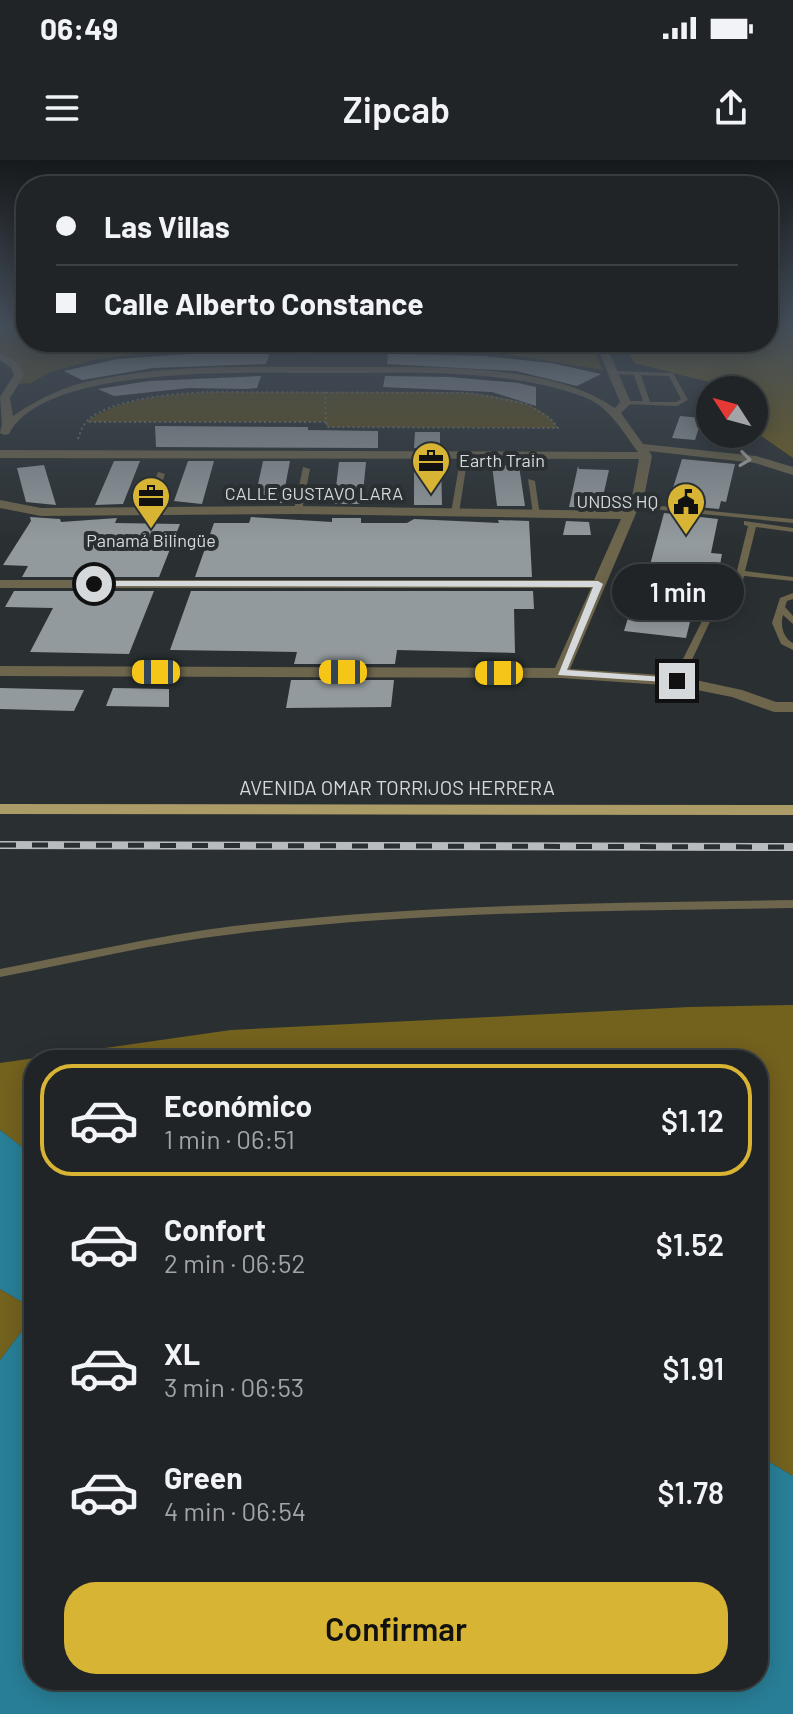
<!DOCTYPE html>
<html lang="es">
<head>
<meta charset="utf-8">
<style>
	body { margin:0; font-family:Barlow,sans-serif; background:#282c2e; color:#f1f3f6; height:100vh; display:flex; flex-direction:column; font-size:30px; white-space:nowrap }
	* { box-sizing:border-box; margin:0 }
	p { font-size:26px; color:#a2a4a7 }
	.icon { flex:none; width:44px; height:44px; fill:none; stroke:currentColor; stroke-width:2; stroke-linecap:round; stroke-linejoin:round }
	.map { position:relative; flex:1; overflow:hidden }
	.side { position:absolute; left:24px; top:890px; width:744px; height:640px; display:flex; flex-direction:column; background:#202426; border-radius:32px; box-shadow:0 4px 20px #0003,0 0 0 2px #3d4143 }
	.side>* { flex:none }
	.top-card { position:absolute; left:16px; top:16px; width:762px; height:176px; border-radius:32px; box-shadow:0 4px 20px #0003,0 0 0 2px #3d4143; display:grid; align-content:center; height:176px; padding:0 40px; background:#202426 }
	.needle { width:52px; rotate:306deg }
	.tools { position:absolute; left:696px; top:216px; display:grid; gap:16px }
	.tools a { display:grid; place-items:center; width:72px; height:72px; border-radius:50%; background:#202426; box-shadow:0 4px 20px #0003,0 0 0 2px #3d4143; font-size:40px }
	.end { position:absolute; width:36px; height:36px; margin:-18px; border:10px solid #d6d9db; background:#111; box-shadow:0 0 0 4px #111 }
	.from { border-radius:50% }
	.bubble { position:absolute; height:56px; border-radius:28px; background:#202426; box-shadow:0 4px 20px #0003,0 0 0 2px #3d4143; font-size:26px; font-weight:600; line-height:56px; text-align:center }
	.car { position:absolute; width:24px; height:48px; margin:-24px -12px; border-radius:10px; box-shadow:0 0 6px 2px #0007; background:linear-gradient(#f5c518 24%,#345 0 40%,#f5c518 0 76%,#345 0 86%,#f5c518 0) }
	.top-card b { display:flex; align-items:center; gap:28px; height:76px; font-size:30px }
	.top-card b+b { border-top:2px solid #3d4143 }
	.top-card i { width:20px; height:20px; background:#f1f3f6 }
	ul { padding:14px 0 0; list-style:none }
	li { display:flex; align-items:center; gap:24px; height:112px; margin:0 16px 12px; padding:0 24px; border:4px solid transparent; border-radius:32px }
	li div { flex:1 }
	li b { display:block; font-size:30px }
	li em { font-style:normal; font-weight:600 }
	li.active { border-color:#d7b434 }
	li>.icon { width:72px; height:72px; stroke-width:1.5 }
	.button { display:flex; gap:16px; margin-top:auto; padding:16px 40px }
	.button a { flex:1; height:92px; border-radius:32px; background:#d7b434; color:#111; font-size:32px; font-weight:600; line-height:92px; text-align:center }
	.status { display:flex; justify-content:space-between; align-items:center; height:56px; padding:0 40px; background:#202426; direction:ltr }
	.status svg { height:22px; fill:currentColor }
	header { display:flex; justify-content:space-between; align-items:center; height:104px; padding:0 40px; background:#202426; font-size:36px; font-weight:600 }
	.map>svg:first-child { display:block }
	.green { fill:#5f4f18 }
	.forest { fill:#73611e }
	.water { fill:#287e96 }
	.building { fill:#939a9d }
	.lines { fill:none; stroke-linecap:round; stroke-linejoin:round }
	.path { stroke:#6c7173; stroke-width:2; stroke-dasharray:2 3; stroke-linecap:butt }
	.lane { fill:#6d654c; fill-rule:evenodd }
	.street { fill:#6d654c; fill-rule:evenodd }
	.primary { fill:#ab9b66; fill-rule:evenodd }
	.rail-casing { stroke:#b9bcbe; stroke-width:8 }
	.rail { stroke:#2a3032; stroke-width:5; stroke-dasharray:16; stroke-linecap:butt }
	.oneway { stroke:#b1b0a9 }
	.route { fill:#d6d9db }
	.labels { text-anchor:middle; stroke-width:8; stroke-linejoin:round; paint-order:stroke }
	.far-poi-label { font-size:18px; fill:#d6d9db; stroke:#2a3032; text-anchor:start }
	.far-street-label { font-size:18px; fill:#d6d9db; stroke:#2a3032 }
	.street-label { font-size:20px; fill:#d6d9db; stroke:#2a3032 }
</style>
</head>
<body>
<div class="status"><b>06:49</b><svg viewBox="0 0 49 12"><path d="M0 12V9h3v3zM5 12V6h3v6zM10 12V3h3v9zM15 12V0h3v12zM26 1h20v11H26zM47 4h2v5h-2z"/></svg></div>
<header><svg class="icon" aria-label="menu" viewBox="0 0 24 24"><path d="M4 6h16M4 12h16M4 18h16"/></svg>Zipcab<svg class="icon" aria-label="share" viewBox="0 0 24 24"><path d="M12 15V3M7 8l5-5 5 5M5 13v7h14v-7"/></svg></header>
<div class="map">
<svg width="793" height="1554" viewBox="0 0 793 1554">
	<rect width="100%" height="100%" fill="#2a3032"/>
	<!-- green -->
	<path class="green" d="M 0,163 L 26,163 L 26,182 L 590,182 L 603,210 L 487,191 L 350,187 L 210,189 L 152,192 L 94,200 L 50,212 L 31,223 L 18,224 L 20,216 L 0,196 Z
		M 207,232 L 458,232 C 489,235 540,238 558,268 L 327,267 L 326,262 L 86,262 C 120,237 167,235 207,232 Z"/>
	<!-- forest -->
	<path class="forest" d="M 768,163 L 793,163 L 793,298 L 754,271 L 754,230 L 727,230 L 725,226 L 634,203 L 623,182 L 768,182 Z
		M 793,845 L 793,1316 L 758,1295 L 758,900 L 34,900 L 34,996 L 0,970 L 0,903 L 231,870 L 689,847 Z
		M 0,1129 L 34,1149 L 34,1155 L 0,1200 Z"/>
	<!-- water -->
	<path class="water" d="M 0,970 L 34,996 L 34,1149 L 0,1129 Z
		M 34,1155 L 34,1520 L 758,1520 L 758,1295 L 793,1316 L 793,1554 L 0,1554 L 0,1200 Z"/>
	<!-- building -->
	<path class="building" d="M 220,192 L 270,192 L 266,204 L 153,208 L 82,220 L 64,211 L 117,199 Z
		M 388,194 L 483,196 L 551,203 L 601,214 L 577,226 L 516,211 L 387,204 Z
		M 261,216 L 257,228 L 246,229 L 189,228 L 114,236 L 98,229 L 149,221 Z
		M 385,216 L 450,217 L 518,223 L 536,227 L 536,246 L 492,232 L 383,227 Z
		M 680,256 L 702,258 L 695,280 L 672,278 Z
		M 155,266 L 308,267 L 308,270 L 378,271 L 378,288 L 156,287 Z
		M 415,272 L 440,272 L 440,288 L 414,288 Z
		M 682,299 L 735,304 L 726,342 L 721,341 L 719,349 L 668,344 Z
		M 114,301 L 140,301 L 123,344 L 95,345 Z
		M 188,301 L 214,301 L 202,344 L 174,341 Z
		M 263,301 L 290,301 L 282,343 L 254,343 Z
		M 339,302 L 366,302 L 362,344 L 334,344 Z
		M 414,302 L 441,302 L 442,345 L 414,345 Z
		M 44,305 L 56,345 L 26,342 L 17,308 Z
		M 492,305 L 519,306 L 525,346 L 497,346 Z
		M 578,306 L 579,309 L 609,310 L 602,341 L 585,340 L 586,347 L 569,347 Z
		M 664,353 L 718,359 L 711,393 L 722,394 L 716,427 L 699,426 L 686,478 L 624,471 L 641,416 L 647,416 Z
		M 30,357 L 60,359 L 61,362 L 117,358 L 115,363 L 180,364 L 159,417 L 22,417 L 28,406 L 3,405 L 31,361 Z
		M 251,357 L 332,362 L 332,358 L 361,358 L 361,363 L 407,363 L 414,359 L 499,363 L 498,360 L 529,361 L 532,417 L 195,417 L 214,363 L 249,363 Z
		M 566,361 L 589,362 L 591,375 L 563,375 Z
		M 14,431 L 154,431 L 129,494 L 30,492 L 53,448 L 5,447 Z
		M 191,431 L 533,431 L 534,449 L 514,449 L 515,493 L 397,490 L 395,504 L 294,504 L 297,492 L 170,490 Z
		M 291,520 L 394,520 L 391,547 L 286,548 Z
		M 0,528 L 84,530 L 74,551 L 0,549 Z
		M 113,528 L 169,529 L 169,547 L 106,546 Z"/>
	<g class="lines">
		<!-- path -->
		<path class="path" d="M 304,195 L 306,182
			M 89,262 L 326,262 L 325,232
			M 78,279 C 80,273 82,267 86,262 C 109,238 175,234 207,232 L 470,233 L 527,244 L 550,258 L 558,268 L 327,267 L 326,262"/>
		<!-- lane -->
		<path class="lane" d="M 613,211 L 673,213 L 688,240 L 677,246 L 624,244 L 623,243 L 626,241 L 643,241 L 634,215 L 615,214 ZM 641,215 L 669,216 L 681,239 L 676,242 L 650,242 Z
			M 459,306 L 466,308 L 459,353 L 455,355 L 451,353 Z
			M 303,307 L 310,309 L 302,350 L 298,352 L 294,350 Z
			M 158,312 L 165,314 L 151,352 L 144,354 L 143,352 Z
			M 528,319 L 535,321 L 540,356 L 533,354 Z
			M 629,343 L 793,359 L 793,363 L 632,347 L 629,347 Z
			M 744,361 L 793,368 L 793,372 L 756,367 L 745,411 L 793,417 L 793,421 L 744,416 L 737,445 L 714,453 L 682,521 L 680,523 L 674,523 L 672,521 L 708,449 L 729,443 L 748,366 L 744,365 Z
			M 793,433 L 793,439 L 787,441 L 785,447 L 793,456 L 793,464 L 783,455 C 780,465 783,478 793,483 L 793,490 L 781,484 L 772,463 L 780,438 Z
			M 793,740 L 793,748 C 607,751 419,751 234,774 C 155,783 78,802 0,817 L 0,809 C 78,794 155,776 234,766 C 419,744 607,743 793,740 Z"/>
		<!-- street -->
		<path class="street" d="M 595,182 L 605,182 L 631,243 L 621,253 L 643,284 L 756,296 L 793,307 L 793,315 L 755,303 L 649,291 L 652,296 L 645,332 L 570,509 L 677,516 L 742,530 L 776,542 L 793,542 L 793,552 L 774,552 L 732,537 L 677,526 L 561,518 L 0,516 L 0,506 L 555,508 L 591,428 L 0,428 L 0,420 L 594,420 L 621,359 L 298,354 L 41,356 L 0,348 L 0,340 L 41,348 L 298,346 L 624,351 L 633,332 L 639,299 L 0,298 L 0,290 L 638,292 C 623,272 609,246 584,237 C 498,206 403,214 314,213 C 245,213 44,205 9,274 L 5,275 L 0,273 L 2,264 L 0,237 L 14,215 L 11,208 L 0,200 L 0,193 L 18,203 L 24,215 L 10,238 L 13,256 C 38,239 64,226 95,220 C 173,204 252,207 331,207 C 413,208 545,199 615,248 L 620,242 Z"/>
		<!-- primary -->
		<path class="primary" d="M 0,644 L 793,645 L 793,655 L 0,654 Z"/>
		<defs>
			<path id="rail" d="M 0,685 L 793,687"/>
		</defs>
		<!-- rail casing -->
		<use href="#rail" class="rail-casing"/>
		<!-- rail -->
		<use href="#rail" class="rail"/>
	</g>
	<!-- one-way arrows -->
	<defs><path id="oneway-chevron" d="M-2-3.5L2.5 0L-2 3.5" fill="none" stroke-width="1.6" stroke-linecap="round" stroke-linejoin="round" transform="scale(2)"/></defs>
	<use class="oneway" href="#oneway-chevron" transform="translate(745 299) rotate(7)"/>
	<!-- sky -->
	<linearGradient id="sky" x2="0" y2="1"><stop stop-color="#171a1c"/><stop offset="0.43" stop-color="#444e5a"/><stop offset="1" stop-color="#444e5a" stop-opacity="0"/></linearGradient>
	<rect width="793" height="381" fill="url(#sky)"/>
	<!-- route -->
	<path class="route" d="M 598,421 L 603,424 L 567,510 L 677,518 L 681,519 L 681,523 L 558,515 L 593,427 L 94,426 L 90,424 L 94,421 Z"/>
	<!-- icons -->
	<defs>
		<symbol id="office-pin" viewBox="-11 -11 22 30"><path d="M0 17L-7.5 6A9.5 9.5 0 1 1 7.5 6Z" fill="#d7b434" stroke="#2a3032"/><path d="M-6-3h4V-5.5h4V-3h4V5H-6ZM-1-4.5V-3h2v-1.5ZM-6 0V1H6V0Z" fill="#111"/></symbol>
		<symbol id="civic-pin" viewBox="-11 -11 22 30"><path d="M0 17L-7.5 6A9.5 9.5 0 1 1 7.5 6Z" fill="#d7b434" stroke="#2a3032"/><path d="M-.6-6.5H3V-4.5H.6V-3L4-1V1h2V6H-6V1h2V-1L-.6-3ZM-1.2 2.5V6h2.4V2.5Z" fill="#111"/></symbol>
	</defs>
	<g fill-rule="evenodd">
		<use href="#office-pin" x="409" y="279" width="44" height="60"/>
		<use href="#office-pin" x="129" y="314" width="44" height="60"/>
		<use href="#civic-pin" x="664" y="320" width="44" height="60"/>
	</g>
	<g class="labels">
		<!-- far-poi labels -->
		<g class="far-poi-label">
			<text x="459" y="307">Earth Train</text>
			<text x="658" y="348" text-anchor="end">UNDSS HQ</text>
			<text x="151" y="387" text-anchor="middle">Panamá Bilingüe</text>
		</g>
		<!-- far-street labels -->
		<g class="far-street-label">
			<text x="314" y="340">CALLE GUSTAVO LARA</text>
		</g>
		<!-- street labels -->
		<g class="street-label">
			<text x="397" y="635">AVENIDA OMAR TORRIJOS HERRERA</text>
		</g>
	</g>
</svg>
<div class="tools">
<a><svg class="needle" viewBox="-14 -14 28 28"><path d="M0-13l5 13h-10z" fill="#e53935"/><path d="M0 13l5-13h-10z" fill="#a2a4a7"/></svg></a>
</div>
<i class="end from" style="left:94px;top:424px"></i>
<i class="end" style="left:677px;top:521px"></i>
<div class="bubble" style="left:612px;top:404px;width:132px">1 min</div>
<i class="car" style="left:156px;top:512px;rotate:270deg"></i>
<i class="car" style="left:343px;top:512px;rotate:270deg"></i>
<i class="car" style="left:499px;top:513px;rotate:270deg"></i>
<div class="top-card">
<b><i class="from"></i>Las Villas</b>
<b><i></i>Calle Alberto Constance</b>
</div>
<section class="side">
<ul>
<li class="active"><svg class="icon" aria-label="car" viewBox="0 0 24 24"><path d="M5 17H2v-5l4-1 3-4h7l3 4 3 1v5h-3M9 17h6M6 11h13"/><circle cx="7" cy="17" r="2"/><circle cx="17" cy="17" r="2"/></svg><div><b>Económico</b><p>1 min · 06:51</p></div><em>$1.12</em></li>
<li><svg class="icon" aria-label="car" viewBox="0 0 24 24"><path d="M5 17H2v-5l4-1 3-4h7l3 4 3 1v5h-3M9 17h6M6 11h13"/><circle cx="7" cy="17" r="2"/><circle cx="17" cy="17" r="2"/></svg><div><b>Confort</b><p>2 min · 06:52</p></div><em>$1.52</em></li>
<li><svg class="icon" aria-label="car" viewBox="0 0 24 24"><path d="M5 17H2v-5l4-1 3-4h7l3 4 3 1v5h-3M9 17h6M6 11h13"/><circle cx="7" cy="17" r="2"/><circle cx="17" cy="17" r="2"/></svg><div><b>XL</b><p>3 min · 06:53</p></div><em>$1.91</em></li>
<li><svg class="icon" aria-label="car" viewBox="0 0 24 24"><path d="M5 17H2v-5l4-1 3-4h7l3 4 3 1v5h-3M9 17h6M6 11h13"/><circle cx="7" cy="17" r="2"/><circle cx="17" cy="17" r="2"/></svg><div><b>Green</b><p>4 min · 06:54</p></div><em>$1.78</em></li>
</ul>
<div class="button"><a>Confirmar</a></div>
</section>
</div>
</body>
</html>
